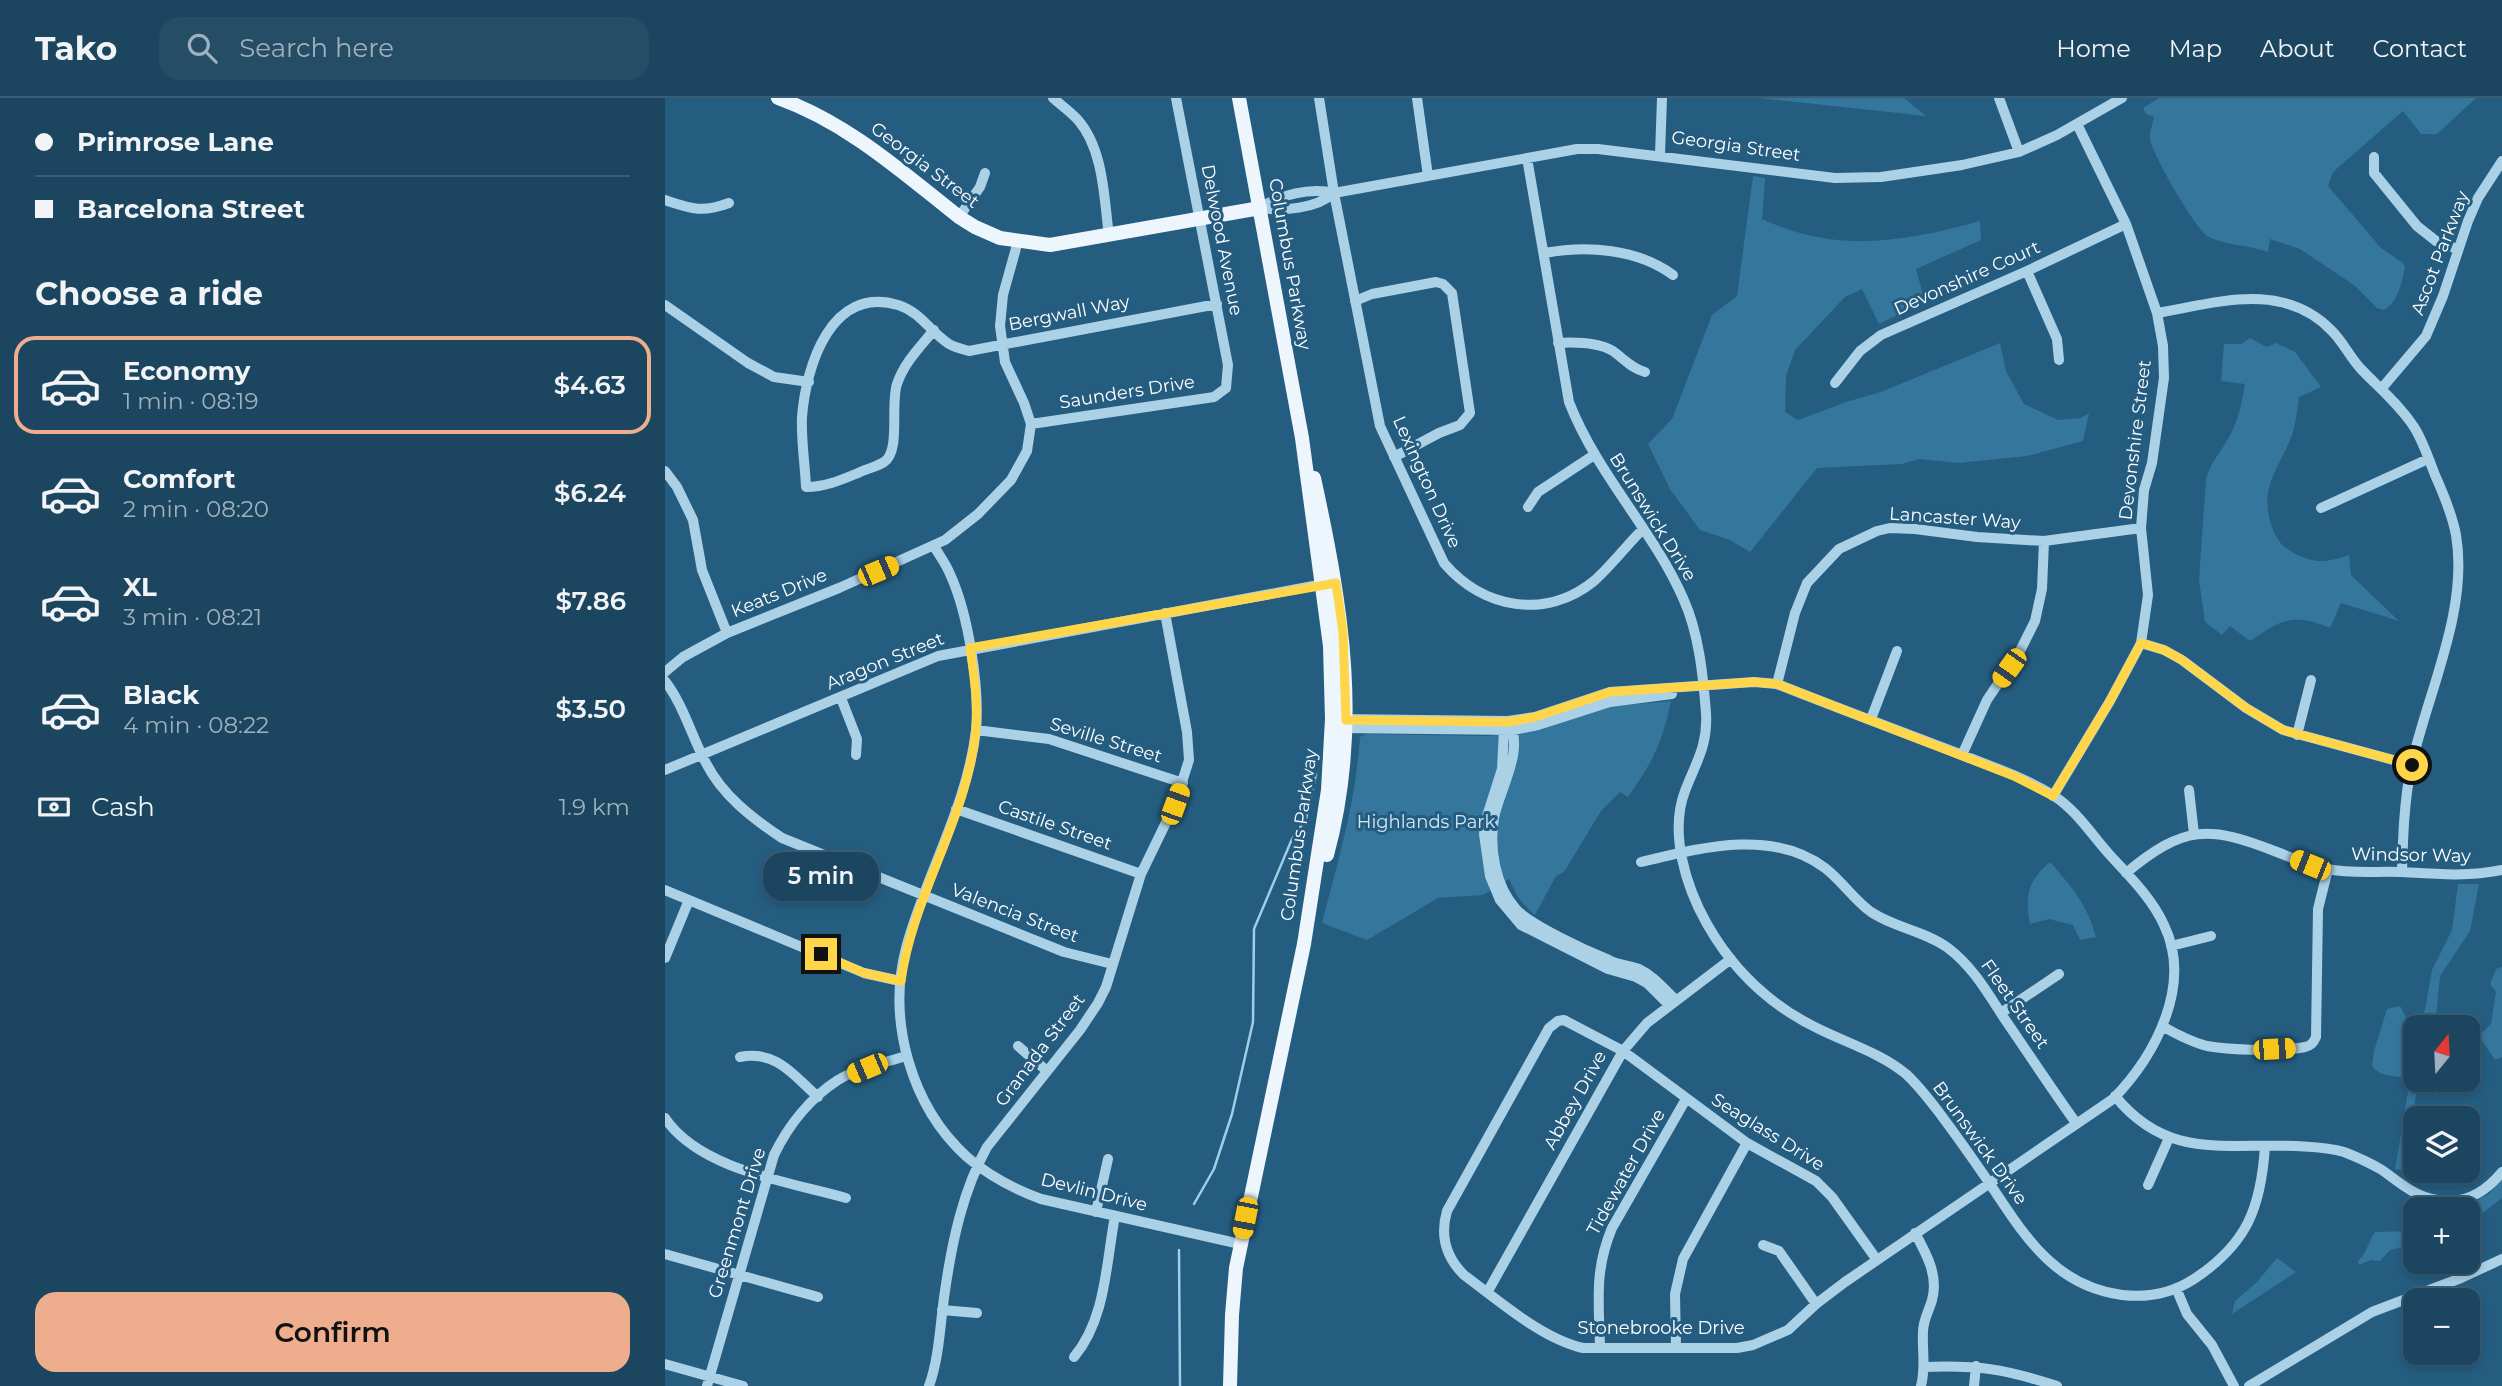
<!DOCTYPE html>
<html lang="en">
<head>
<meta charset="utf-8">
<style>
	body { margin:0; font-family:Montserrat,sans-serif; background:#254d66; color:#f1f3f6; height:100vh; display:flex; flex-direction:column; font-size:26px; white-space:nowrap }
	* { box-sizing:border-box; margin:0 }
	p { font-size:23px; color:#a0b1bd }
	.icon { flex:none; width:38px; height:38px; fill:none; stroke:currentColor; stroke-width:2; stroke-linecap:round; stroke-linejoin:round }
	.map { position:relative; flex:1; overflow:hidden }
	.side { display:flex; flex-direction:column; background:#1c4660; width:665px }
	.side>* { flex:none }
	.guide { display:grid; align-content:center; height:154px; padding:0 35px; background:#1c4660 }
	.needle { width:46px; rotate:18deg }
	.fabs { position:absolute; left:1738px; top:917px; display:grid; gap:14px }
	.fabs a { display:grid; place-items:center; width:77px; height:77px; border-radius:14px; background:#1c4660; box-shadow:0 4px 10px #0003,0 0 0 2px #3a5e75; font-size:35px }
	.end { position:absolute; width:32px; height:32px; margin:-16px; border:9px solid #ffd54a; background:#111; box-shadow:0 0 0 4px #111 }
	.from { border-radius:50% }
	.bubble { position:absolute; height:49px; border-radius:21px; background:#1c4660; box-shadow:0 4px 10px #0003,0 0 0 2px #3a5e75; font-size:23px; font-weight:600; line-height:49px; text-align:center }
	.car { position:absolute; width:21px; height:42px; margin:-21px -10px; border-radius:9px; box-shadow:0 0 5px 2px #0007; background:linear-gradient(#f5c518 24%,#345 0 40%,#f5c518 0 76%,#345 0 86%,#f5c518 0) }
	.guide b { display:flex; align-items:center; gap:24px; height:66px; font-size:26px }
	.guide b+b { border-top:2px solid #3a5e75 }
	.guide i { width:18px; height:18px; background:#f1f3f6 }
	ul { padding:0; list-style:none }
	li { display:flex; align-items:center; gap:21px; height:98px; margin:0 14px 10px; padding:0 21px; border:4px solid transparent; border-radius:21px }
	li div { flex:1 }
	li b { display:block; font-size:26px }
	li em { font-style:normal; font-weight:600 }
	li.selected { border-color:#eead8d }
	li>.icon { width:63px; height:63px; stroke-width:1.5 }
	h2 { padding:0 35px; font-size:32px; line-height:84px }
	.pay { display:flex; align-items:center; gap:18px; height:77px; padding:0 35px; font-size:26px }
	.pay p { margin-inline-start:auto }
	.primary-button { display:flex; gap:14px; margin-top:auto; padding:14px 35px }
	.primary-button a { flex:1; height:80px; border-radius:21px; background:#eead8d; color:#111; font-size:28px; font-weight:600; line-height:80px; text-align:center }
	header { display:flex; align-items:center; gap:42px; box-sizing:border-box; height:98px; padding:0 35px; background:#1c4660; border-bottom:2px solid #3a5e75 }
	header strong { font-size:33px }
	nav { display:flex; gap:38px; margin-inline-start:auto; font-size:24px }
	.search { width:490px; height:63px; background:#254d66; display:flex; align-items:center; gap:18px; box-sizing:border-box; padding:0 24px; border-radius:21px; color:#a0b1bd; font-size:26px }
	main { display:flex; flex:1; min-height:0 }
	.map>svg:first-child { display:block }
	.green { fill:#35769c }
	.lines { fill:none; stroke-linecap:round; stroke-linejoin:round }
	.stream { stroke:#a0cee7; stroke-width:2.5 }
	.minor { stroke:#abd1e7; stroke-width:10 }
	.major { stroke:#edf6fd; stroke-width:14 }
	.route { stroke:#ffd54a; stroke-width:9 }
	.labels { text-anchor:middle; stroke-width:6; stroke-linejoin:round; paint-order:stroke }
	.street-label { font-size:18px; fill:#fff; stroke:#255d80 }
	.park-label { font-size:18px; fill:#cfe7f5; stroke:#255d80 }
</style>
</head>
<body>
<header>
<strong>Tako</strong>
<div class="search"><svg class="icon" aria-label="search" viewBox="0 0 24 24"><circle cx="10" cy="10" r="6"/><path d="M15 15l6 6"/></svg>Search here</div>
<nav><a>Home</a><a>Map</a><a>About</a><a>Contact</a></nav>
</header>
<main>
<section class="side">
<div class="guide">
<b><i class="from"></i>Primrose Lane</b>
<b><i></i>Barcelona Street</b>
</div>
<h2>Choose a ride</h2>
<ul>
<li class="selected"><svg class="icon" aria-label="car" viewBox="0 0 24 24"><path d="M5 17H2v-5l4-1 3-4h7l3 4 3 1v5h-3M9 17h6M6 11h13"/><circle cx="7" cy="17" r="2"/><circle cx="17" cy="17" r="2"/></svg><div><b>Economy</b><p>1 min · 08:19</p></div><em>$4.63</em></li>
<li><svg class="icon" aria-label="car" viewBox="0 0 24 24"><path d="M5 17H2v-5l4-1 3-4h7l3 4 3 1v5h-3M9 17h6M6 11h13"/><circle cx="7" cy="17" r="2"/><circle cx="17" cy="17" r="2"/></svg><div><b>Comfort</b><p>2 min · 08:20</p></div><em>$6.24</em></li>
<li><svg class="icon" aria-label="car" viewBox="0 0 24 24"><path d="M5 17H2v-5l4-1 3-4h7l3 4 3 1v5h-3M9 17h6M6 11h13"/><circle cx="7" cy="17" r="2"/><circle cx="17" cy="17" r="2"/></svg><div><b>XL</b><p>3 min · 08:21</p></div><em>$7.86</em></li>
<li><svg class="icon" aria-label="car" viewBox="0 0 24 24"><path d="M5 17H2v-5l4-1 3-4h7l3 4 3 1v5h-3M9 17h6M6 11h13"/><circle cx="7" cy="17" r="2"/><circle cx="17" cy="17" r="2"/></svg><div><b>Black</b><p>4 min · 08:22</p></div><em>$3.50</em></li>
</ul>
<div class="pay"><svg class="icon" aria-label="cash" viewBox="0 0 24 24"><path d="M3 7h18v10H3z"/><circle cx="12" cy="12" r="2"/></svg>Cash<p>1.9 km</p></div>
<div class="primary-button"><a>Confirm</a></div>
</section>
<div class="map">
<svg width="1837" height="1288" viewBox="0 0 1837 1288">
	<rect width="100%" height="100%" fill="#255d80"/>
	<!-- green -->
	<path class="green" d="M 1095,0 L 1239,0 L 1261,18 Z
		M 1494,0 L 1811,0 L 1772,36 L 1756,36 L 1738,13 L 1668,74 L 1663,88 L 1716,150 L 1738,165 L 1740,170 C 1736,186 1734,203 1719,212 L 1712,210 L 1689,187 L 1635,151 L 1605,141 L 1603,154 C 1584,147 1560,147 1544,139 C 1532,134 1486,54 1485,41 C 1484,35 1488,25 1489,19 L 1481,16 L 1478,10 Z
		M 1088,78 L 1100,80 L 1097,121 C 1172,156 1238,144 1315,123 L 1316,142 L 1251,171 L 1260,204 L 1214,226 L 1197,191 L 1180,199 L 1130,252 L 1121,278 L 1120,314 L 1133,322 L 1181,304 L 1216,294 L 1335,245 L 1341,273 L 1359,306 L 1393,322 L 1416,320 L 1424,315 L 1418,343 L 1362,358 L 1293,365 L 1254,361 L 1237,366 L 1152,370 L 1085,454 L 1065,442 L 1035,432 L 1005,391 L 983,346 L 1007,321 L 1047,217 L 1072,198 Z
		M 1585,240 L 1602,249 L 1611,245 L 1630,254 L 1656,289 L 1634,299 C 1632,312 1631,325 1627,337 C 1614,371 1593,390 1607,429 C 1611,440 1616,448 1627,454 C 1648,466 1661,465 1684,457 L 1686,477 L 1734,523 L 1676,505 L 1665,530 C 1627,514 1617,522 1585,543 L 1565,528 L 1557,537 L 1540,524 L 1534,482 L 1541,381 C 1545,365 1555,355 1563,341 C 1573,324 1577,305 1580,286 L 1556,283 L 1559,246 L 1576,246 Z
		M 1006,603 C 997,646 988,663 963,699 L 955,694 L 936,713 L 899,774 L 891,778 L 870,817 C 856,806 851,796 844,781 L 818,797 L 773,800 L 702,842 L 657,825 C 673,763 691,703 695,639 L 701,636 L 823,638 L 860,634 L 950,608 Z
		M 1385,764 C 1407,789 1422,806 1431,839 L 1415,842 L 1408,827 L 1384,821 L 1365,826 C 1360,798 1362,784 1385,764 Z
		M 1793,786 L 1814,786 L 1805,833 L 1775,878 L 1770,929 L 1750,929 L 1750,982 L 1765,982 L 1776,987 L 1772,997 L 1766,995 L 1751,996 L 1740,1072 L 1730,1071 L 1745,982 C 1733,976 1716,981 1707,968 L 1709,953 L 1722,911 L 1735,908 L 1743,923 L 1751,925 L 1760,912 L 1767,872 L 1787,832 Z
		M 1837,869 L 1837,959 L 1830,962 L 1814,938 L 1826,926 L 1831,894 L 1825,886 L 1831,871 Z
		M 1837,1080 L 1837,1100 L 1811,1120 L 1803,1124 L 1802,1111 L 1798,1111 L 1825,1095 Z
		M 1750,1133 L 1750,1146 L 1725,1152 L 1715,1163 L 1706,1162 L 1694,1167 L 1693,1163 C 1702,1155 1703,1144 1710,1134 Z
		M 1612,1160 L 1631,1174 L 1567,1216 L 1570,1203 L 1592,1184 Z"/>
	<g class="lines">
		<!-- stream -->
		<path class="stream" d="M 529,1106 L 549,1071 L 567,1016 L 588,924 L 589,831 L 627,741 L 641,721 L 651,676
			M 514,1152 L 515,1288"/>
		<!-- minor -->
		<path class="minor" d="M 388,0 C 396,7 406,14 413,22 C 439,52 439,101 444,138
			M 654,0 L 669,95 L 715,328 L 779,465 C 818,511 881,522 929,483 C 946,468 961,448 977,432
			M 752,0 L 763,78
			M 1334,0 L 1354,54
			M 995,57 L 997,0
			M 1709,59 L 1709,75 L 1752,128 L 1771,143 L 1792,151
			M 862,60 L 904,304 C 932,376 988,432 1018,500 C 1034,535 1038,577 1041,615 C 1043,648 1031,664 1020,693 C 1004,735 1021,789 1042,826 C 1068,872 1107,909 1156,932 C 1185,946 1217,956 1241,976 C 1253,987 1263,1000 1273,1013 C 1291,1037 1308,1061 1325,1086 C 1359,1137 1389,1188 1457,1197 C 1483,1200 1506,1196 1529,1181 C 1582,1146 1596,1110 1600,1048
			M 0,102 C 27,111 37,115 64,105
			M 595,110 C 615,97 645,89 669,95 L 912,51 L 933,51 L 1170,80 L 1216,79 L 1297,67 L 1354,54 L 1392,37 L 1457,0
			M 595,110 C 618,113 651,111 669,95
			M 294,119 L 315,89 L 320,75
			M 880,155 C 922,147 973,151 1008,177
			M 1362,173 L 1392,241 L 1394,262
			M 690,203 L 707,196 L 771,184 L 778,186 L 787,195 L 805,315 L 795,327 L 774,335 L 729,359
			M 0,207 L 83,265 L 109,279 L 144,284
			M 1492,215 C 1551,205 1618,182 1667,233 C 1678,244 1685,259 1696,271 C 1714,290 1734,306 1749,329 C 1758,343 1764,362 1770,377 C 1779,397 1787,416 1791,437 C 1804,513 1762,596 1746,669 C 1739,705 1738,739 1737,774
			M 269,232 C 255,249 239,265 232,286 C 225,307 236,353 219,364 C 211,369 201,371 193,375 C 176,382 160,389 141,389 C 140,366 136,342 137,319 C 141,268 166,187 233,207 C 256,214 265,234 284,246 C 289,249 297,251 304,253 L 552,206
			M 893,245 C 910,244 932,244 948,253 C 959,261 966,270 980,274
			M 1170,285 L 1195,253 L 1216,237 L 1362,173 L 1461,126
			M 1717,290 L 1761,238 L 1778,198 L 1803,123 L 1813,100 L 1837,63
			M 366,326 L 549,299 L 561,290 L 563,267 L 511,0
			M 0,373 L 12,389 L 28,422 L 37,472 L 62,535
			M 863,409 L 873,394 L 929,357
			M 1656,410 L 1763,361
			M 269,448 C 274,457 281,466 285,476 C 303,515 315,589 311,632 C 302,709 261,776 241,850 C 222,923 246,1008 302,1059 C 324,1078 349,1091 376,1101 L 575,1146
			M 1476,545 L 1499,552 L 1517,562 L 1581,610 L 1618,632 L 1747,667
			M 0,574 L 18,559 L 62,535 L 174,490 L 280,442 L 313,416 L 346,382 L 362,353 L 366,326 L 359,305 L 340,264 L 335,228 L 338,197 L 353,143
			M 0,583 C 19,608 26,637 41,665 C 57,697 87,720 117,740 L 399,854 L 447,866
			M 1112,586 L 1130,515 L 1142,485 L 1174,451 L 1212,433 L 1225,430 L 1250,431 L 1312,439 L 1379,443 L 1476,430
			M 176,600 L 192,641 L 191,657
			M 673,621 L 843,623 L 870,619 L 945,594 L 1089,584 L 1112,586 C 1172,610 1232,632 1292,655 C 1325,668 1359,679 1389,698 C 1411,712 1427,737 1444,756 C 1464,778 1487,800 1499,827 C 1528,887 1490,958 1448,1001 L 1180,1184 L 1151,1206 L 1123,1232 L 1088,1247 L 1072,1250 L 918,1250 C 877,1241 833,1202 799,1177 C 781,1159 775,1137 782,1113 L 884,930 L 893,923 L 899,922 L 958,953 L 1082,1045 L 1151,1083 L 1167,1099 L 1212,1162
			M 1206,621 L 1232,553
			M 843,623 L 839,632 L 837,671 L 822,718 L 819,736 L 825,778 L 835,802 L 856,827 L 943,871 L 971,879 L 982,885 L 1004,907
			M 843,623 C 861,651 834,692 829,720 C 824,750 830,788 851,811 C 865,827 922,853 944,862 C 953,867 964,867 974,871 C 989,878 999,891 1011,902
			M 674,630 L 848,632 L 873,627 L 945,604 L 1007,596
			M 311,632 L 384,641 L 518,685
			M 1632,637 L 1646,582
			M 1297,657 L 1322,602 L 1355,553 L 1370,523 L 1377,491 L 1379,443
			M 0,672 L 273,558 L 664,485
			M 1524,692 L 1529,736
			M 1388,698 L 1445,603 L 1476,545 L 1483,497 L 1476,430 L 1479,392 L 1487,365 L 1499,280 L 1498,248 L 1492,215 L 1461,126 L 1412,26
			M 291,711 L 476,776
			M 976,764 C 1035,750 1107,730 1160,770 C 1177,783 1189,802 1206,814 C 1230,830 1260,833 1283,850 C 1308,869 1322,894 1339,920 C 1363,955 1386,990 1411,1025
			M 1461,775 C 1519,727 1543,727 1612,754 C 1628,760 1644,768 1662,771 C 1687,776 1712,773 1736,774 C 1770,776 1804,779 1837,772
			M 0,792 L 199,875 L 235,883
			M 1506,848 L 1546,838
			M 0,860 L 24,802
			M 1336,915 L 1394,876
			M 1497,928 C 1511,936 1526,944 1542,948 C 1565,952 1617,954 1640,949 C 1646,948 1649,944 1651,939 L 1653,811 L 1663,771
			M 353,948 L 382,973
			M 75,959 C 112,952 128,977 153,999
			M 1450,998 C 1502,1062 1558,1045 1631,1048 C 1647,1049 1663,1049 1679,1054 C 1692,1059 1705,1065 1717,1072 C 1739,1088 1755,1103 1783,1103 C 1805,1104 1824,1090 1837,1074
			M 0,1020 C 35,1072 125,1084 181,1100
			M 1483,1087 L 1504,1040
			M 431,1114 L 443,1061
			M 1250,1135 C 1261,1155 1274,1178 1267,1202 C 1264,1213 1258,1222 1258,1234 C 1257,1252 1261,1270 1256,1288
			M 1098,1147 L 1114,1153 L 1151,1206
			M 0,1156 L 153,1199
			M 1511,1190 L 1522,1216 L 1547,1247 L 1569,1288
			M 823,1193 L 958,953 L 982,925 L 1066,861
			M 277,1212 L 312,1215
			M 1011,1249 L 1010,1196 L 1018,1161 L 1082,1045
			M 935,1250 C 934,1204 929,1173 947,1130 L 1021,1001
			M 409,1259 C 441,1221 441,1165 450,1118
			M 0,1266 L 78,1288
			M 1259,1269 C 1314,1267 1340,1271 1392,1288
			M 42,1288 L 109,1057 C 123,1028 145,1000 173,982 C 193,970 219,965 241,958
			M 264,1288 C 275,1257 275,1224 280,1193 C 287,1144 298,1092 322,1049 L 415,932 L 433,905 L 441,889 L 476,776 L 510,706 L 524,662 L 522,634 L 500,515
			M 1309,1288 L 1311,1268
			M 1584,1288 L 1707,1214 L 1796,1180 L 1837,1161"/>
		<!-- major -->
		<path class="major" d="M 113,0 C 183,25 237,74 294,119 L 310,129 L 335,140 L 385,147 L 595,110
			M 649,380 C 677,508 697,628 662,757
			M 565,1288 L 567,1217 L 571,1170 L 639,846 L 663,692 L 667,621 L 665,548 L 637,340 L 574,0"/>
	</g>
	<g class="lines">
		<!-- route -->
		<path class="route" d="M 156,856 L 199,875 L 236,883 C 248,796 303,719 311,631 C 313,603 309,577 305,550 L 671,485 L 678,534 L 681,622 L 843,624 L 870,619 L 945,594 L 1089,584 L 1112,586 L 1349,678 L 1388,698 L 1445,603 L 1476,545 L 1499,552 L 1517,562 L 1581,610 L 1618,632 L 1747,667"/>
	</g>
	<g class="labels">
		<!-- street labels -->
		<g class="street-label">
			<text transform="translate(1071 48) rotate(8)" y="6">Georgia Street</text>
			<text transform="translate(260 67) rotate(37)" y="6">Georgia Street</text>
			<text transform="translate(557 142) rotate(79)" y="6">Delwood Avenue</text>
			<text transform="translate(1775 155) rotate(-69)" y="6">Ascot Parkway</text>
			<text transform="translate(625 166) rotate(80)" y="6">Columbus Parkway</text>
			<text transform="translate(1302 180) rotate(-24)" y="6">Devonshire Court</text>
			<text transform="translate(404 215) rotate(-11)" y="6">Bergwall Way</text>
			<text transform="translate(462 294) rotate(-9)" y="6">Saunders Drive</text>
			<text transform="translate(1470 342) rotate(-83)" y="6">Devonshire Street</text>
			<text transform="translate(762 384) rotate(66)" y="6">Lexington Drive</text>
			<text transform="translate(988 419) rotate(58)" y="6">Brunswick Drive</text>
			<text transform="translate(1290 420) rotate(4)" y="6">Lancaster Way</text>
			<text transform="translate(114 495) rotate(-22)" y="6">Keats Drive</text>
			<text transform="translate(220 563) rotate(-22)" y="6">Aragon Street</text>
			<text transform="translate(441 642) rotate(17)" y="6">Seville Street</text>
			<text transform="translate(390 727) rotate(19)" y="6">Castile Street</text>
			<text transform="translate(634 737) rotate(-82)" y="6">Columbus Parkway</text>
			<text transform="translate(1746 757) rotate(1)" y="6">Windsor Way</text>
			<text transform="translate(350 815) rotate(21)" y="6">Valencia Street</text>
			<text transform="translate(1350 906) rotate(55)" y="6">Fleet Street</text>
			<text transform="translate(375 952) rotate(-53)" y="6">Granada Street</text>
			<text transform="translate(910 1002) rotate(-61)" y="6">Abbey Drive</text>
			<text transform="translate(1103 1034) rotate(32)" y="6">Seaglass Drive</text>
			<text transform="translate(1315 1045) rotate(54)" y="6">Brunswick Drive</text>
			<text transform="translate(961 1074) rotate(-61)" y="6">Tidewater Drive</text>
			<text transform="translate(429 1094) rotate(14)" y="6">Devlin Drive</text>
			<text transform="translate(72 1125) rotate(-73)" y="6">Greenmont Drive</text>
			<text x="996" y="1236">Stonebrooke Drive</text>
		</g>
		<!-- park labels -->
		<g class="park-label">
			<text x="761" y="730">Highlands Park</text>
		</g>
	</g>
</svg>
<div class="fabs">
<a><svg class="needle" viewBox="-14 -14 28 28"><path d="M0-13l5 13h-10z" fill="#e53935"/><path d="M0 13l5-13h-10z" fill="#a0b1bd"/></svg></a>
<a><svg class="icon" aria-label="layers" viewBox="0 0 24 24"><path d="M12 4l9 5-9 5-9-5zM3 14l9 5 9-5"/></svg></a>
<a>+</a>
<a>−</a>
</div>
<i class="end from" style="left:1747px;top:667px"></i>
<i class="end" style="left:156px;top:856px"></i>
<div class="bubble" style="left:98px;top:754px;width:116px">5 min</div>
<i class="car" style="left:213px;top:473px;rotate:67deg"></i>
<i class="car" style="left:1344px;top:570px;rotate:215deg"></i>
<i class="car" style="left:510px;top:706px;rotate:20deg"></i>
<i class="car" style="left:1645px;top:767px;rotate:292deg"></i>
<i class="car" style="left:1609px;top:951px;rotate:87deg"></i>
<i class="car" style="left:202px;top:970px;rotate:247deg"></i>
<i class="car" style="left:580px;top:1120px;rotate:191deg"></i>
</div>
</main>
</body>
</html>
